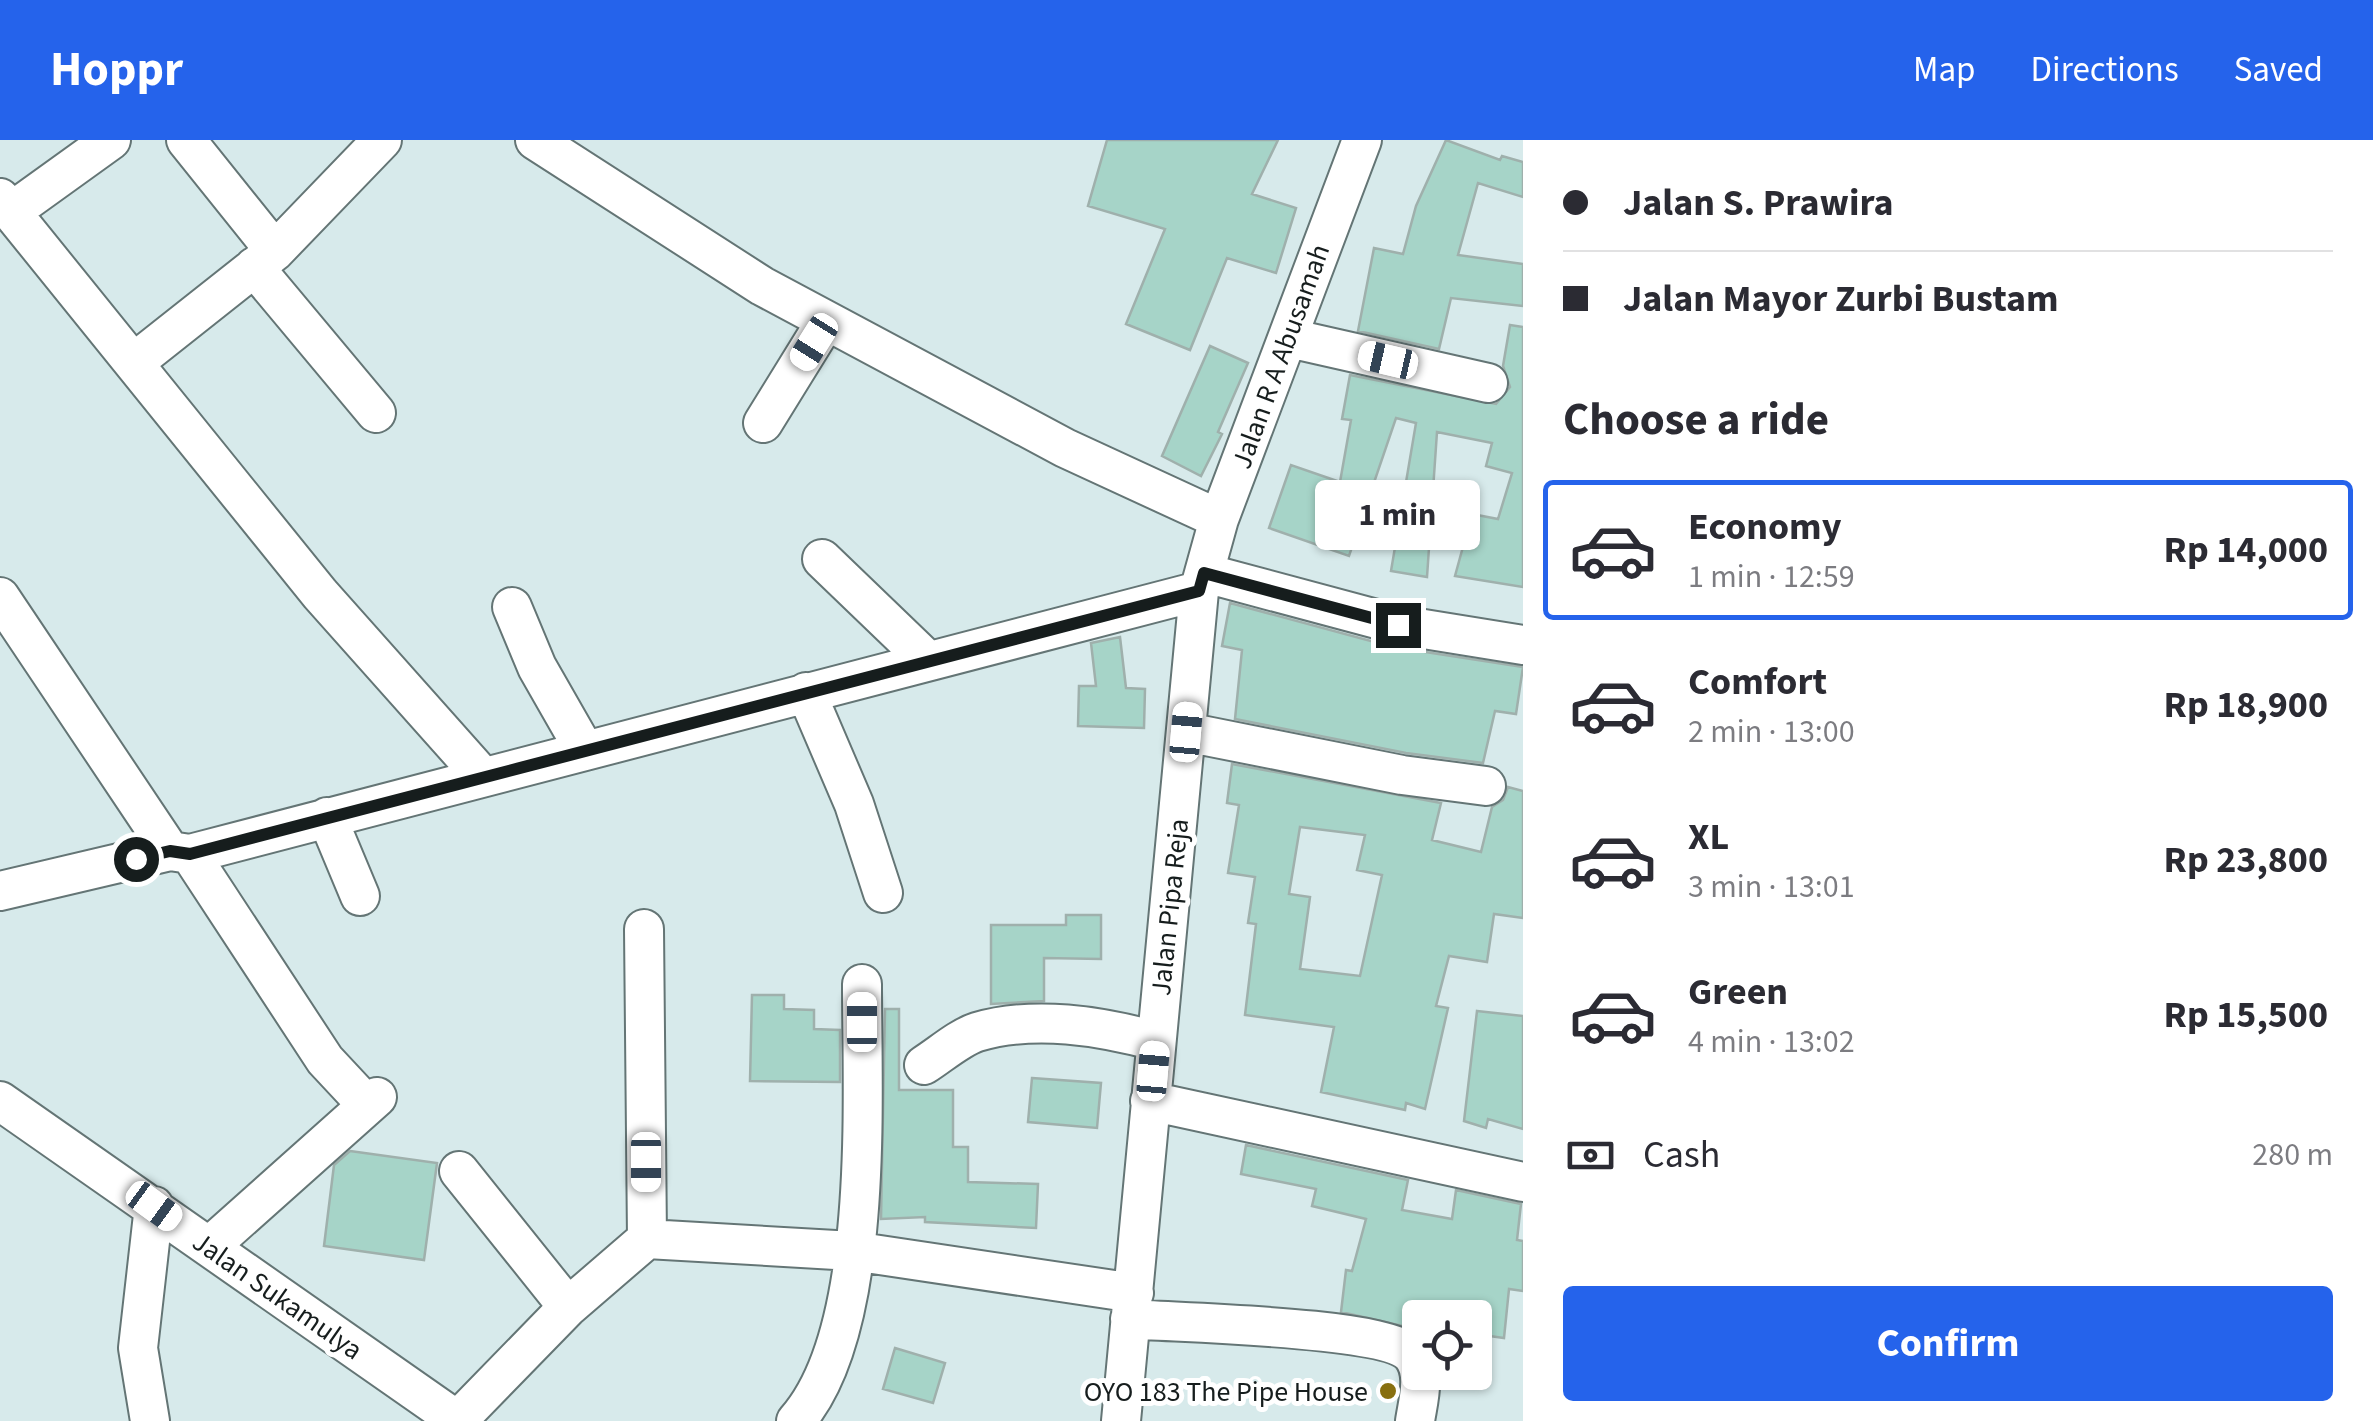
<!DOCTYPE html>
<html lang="en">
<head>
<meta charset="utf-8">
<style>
	body { margin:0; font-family:"Source Sans 3",sans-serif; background:#f7f7f7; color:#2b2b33; height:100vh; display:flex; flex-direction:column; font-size:38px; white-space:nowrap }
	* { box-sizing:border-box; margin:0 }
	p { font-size:32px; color:#7c7c81 }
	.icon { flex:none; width:55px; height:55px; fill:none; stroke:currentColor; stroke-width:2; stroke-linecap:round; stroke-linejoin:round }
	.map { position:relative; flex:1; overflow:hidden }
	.sheet { display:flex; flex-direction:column; background:#fff; width:850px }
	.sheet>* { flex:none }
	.hud { display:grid; align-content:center; height:220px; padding:0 40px; background:#fff }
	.tools { position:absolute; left:1402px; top:1160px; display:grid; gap:20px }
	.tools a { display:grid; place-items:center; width:90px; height:90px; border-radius:10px; background:#fff; box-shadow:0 2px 8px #0004; font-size:50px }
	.end { position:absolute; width:45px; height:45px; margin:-22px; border:12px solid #161d1d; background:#fff; box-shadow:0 0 0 5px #fff }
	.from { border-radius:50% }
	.bubble { position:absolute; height:70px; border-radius:10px; background:#fff; box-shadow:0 2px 8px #0004; font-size:32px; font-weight:700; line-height:70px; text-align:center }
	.car { position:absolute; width:30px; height:60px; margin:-30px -15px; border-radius:12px; box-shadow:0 0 8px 2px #0007; background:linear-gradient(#fff 24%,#345 0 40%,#fff 0 76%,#345 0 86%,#fff 0) }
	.hud b { display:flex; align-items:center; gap:35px; height:95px; font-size:38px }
	.hud b+b { border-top:2px solid #e1e1e2 }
	.hud i { width:25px; height:25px; background:#2b2b33 }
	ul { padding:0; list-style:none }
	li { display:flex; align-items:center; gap:30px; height:140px; margin:0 20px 15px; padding:0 20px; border:5px solid transparent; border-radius:10px }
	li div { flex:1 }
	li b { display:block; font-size:38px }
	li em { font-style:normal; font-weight:700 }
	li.selected { border-color:#2563eb }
	li>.icon { width:90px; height:90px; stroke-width:1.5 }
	h2 { padding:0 40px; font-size:45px; line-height:120px }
	.pay { display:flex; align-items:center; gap:25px; height:110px; padding:0 40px; font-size:38px }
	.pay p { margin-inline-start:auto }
	.cta { display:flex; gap:20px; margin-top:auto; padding:20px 40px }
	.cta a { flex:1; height:115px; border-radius:10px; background:#2563eb; color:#fff; font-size:40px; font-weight:700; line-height:115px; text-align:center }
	header { display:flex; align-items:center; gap:60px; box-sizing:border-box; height:140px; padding:0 50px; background:#2563eb; color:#fff }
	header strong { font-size:48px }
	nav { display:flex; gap:55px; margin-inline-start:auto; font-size:35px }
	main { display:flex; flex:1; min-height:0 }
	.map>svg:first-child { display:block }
	.building { fill:#a6d4c8; stroke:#9fb0ac; stroke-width:2.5; fill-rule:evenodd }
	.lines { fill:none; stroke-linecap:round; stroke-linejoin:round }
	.minor-casing { stroke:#647575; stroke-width:42 }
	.minor { stroke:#fff; stroke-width:38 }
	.route { stroke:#161d1d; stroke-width:12 }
	.poi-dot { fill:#886f0f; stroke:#fff; stroke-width:4 }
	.labels { text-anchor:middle; stroke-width:10; stroke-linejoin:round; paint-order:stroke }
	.street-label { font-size:28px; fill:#161d1d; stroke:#fff }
	.poi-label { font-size:28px; fill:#161d1d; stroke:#fff; text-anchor:end }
</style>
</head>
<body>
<header>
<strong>Hoppr</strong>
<nav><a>Map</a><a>Directions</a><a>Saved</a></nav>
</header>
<main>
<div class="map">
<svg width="1523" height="1281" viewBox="0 0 1523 1281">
	<rect width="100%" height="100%" fill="#d7eaeb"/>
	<!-- building -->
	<path class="building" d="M 1107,0 L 1278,0 L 1252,54 L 1296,68 L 1276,133 L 1227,118 L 1190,210 L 1126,184 L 1165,89 L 1088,66 Z
		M 1446,0 L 1500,20 L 1502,16 L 1523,22 L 1523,57 L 1478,43 L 1458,115 L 1523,124 L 1523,166 L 1451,158 L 1439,209 L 1358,191 L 1374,108 L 1403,114 L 1416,66 Z
		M 1510,185 L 1523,187 L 1523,447 L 1455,436 L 1472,374 L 1498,379 L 1512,333 L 1486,326 L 1492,303 L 1437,292 L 1427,437 L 1391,431 L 1416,283 L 1396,278 L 1349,416 L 1269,388 L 1291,325 L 1340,342 L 1351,280 L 1342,279 L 1350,235 L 1496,264 L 1510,247 L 1503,226 Z
		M 1210,206 L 1248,223 L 1218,292 L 1222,294 L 1201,336 L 1162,316 Z
		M 1230,463 L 1393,507 L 1523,527 L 1516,574 L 1495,571 L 1483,623 L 1406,613 L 1235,579 L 1242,510 L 1222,506 Z
		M 1120,497 L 1126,548 L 1145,549 L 1144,588 L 1078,586 L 1079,546 L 1096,546 L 1091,503 Z
		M 1232,624 L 1441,663 L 1432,700 L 1481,712 L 1492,667 L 1503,660 L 1508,647 L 1523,651 L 1523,778 L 1494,774 L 1487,822 L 1449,816 L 1436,866 L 1448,868 L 1425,969 L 1406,963 L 1405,970 L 1321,952 L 1334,887 L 1245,875 L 1256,784 L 1248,783 L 1255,737 L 1228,733 L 1239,665 L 1227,663 ZM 1300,687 L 1365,695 L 1357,730 L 1382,735 L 1360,836 L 1300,829 L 1310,757 L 1289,754 Z
		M 1066,775 L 1101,775 L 1101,819 L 1044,818 L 1044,861 L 991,864 L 991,785 L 1066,785 Z
		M 752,855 L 784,855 L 784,869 L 814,870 L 814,889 L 840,890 L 840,942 L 750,941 Z
		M 885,869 L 899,869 L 899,950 L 953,950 L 953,1007 L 968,1007 L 968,1042 L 1038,1044 L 1036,1088 L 925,1082 L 925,1077 L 881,1079 Z
		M 1477,871 L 1523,876 L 1523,989 L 1488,979 L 1486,988 L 1464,981 Z
		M 1032,938 L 1101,943 L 1097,988 L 1028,982 Z
		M 1246,1005 L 1408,1040 L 1402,1070 L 1452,1079 L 1456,1050 L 1521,1064 L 1517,1100 L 1523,1101 L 1523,1151 L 1509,1149 L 1504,1198 L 1475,1194 L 1475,1178 L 1420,1178 L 1420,1190 L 1341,1172 L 1346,1130 L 1352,1131 L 1366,1079 L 1312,1066 L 1316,1049 L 1241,1034 Z
		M 350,1011 L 437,1023 L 424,1120 L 324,1106 L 334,1025 Z
		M 895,1208 L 945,1223 L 933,1263 L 883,1249 Z"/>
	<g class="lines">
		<defs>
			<path id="minor" d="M 186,0 L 275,111
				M 535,0 L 762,146 L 1065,308 L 1219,379
				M 0,58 L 320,454 L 483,637
				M 11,72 L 111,0
				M 254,127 L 376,273
				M 1289,198 L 1488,243
				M 136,221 L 275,111 L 382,0
				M 763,283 L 826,181
				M 822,419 L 927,520
				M 1205,433 L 1399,485 L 1523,505
				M 0,457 L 170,711
				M 512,467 L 537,527 L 585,611
				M 806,552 L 854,664 L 883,753
				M 1186,592 L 1402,635 L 1486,646
				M 327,677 L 360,756
				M 190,714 L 325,920 L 367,965
				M 0,751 L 170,711 L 190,714 L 1199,451
				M 644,789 L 647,1099
				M 924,925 C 940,915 959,898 977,892 C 1035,875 1100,886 1156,901
				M 0,961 L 458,1281
				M 1150,961 L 1523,1042
				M 459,1031 L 568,1167
				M 210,1106 L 377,957
				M 1130,1179 C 1179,1183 1383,1186 1411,1214 C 1427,1232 1418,1261 1415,1281
				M 150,1281 L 138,1208 L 154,1066
				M 457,1281 L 568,1167 L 647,1099 L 853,1111 L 1134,1153
				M 796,1281 C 875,1192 862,961 862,844
				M 1121,1281 L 1199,451 L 1219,379 L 1362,0"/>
		</defs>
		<!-- minor casing -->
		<use href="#minor" class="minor-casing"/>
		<!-- minor -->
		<use href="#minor" class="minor"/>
	</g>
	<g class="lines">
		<!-- route -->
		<path class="route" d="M 136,719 L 170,711 L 190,714 L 1199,451 L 1204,433 L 1398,485"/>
	</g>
	<!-- markers -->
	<circle class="poi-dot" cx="1388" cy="1251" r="10"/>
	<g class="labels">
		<!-- street labels -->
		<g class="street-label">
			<text transform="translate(1280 216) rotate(-70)" y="10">Jalan R A Abusamah</text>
			<text transform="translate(1169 767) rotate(-84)" y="10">Jalan Pipa Reja</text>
			<text transform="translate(278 1155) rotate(35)" y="10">Jalan Sukamulya</text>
		</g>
		<!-- poi labels -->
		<g class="poi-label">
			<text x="1368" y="1261">OYO 183 The Pipe House</text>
		</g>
	</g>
</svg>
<div class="tools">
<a><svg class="icon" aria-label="locate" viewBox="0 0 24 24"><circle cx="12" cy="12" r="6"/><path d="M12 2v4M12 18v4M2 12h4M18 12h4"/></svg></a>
</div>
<i class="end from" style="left:136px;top:719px"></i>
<i class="end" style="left:1398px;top:485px"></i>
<div class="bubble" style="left:1315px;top:340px;width:165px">1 min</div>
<i class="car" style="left:814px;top:202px;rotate:212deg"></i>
<i class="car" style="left:1388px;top:220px;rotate:283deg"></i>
<i class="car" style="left:1186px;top:592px;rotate:5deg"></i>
<i class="car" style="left:862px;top:882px;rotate:0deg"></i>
<i class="car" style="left:1153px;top:931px;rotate:5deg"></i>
<i class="car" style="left:646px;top:1022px;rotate:180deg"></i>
<i class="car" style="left:154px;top:1066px;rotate:126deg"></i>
</div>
<section class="sheet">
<div class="hud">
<b><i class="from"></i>Jalan S. Prawira</b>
<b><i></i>Jalan Mayor Zurbi Bustam</b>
</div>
<h2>Choose a ride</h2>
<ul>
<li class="selected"><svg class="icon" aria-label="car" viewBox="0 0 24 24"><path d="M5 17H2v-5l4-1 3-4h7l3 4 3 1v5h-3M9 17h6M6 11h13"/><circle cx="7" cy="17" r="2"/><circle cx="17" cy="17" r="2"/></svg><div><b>Economy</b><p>1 min · 12:59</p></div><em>Rp 14,000</em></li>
<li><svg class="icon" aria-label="car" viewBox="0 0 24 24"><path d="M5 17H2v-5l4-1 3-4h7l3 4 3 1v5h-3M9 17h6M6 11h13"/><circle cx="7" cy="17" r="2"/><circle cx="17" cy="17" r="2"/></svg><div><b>Comfort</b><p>2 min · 13:00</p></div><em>Rp 18,900</em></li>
<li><svg class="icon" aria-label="car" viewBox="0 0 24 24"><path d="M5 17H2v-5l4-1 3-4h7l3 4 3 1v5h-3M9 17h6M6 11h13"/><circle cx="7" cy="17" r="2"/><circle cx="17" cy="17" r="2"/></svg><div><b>XL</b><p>3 min · 13:01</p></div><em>Rp 23,800</em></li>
<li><svg class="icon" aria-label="car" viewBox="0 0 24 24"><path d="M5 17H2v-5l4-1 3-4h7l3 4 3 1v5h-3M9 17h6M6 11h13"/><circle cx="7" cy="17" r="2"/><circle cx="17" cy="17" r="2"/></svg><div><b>Green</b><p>4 min · 13:02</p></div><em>Rp 15,500</em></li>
</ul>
<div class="pay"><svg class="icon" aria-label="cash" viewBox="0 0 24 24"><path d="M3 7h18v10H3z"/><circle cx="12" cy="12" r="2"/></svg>Cash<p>280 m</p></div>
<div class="cta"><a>Confirm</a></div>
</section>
</main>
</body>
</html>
